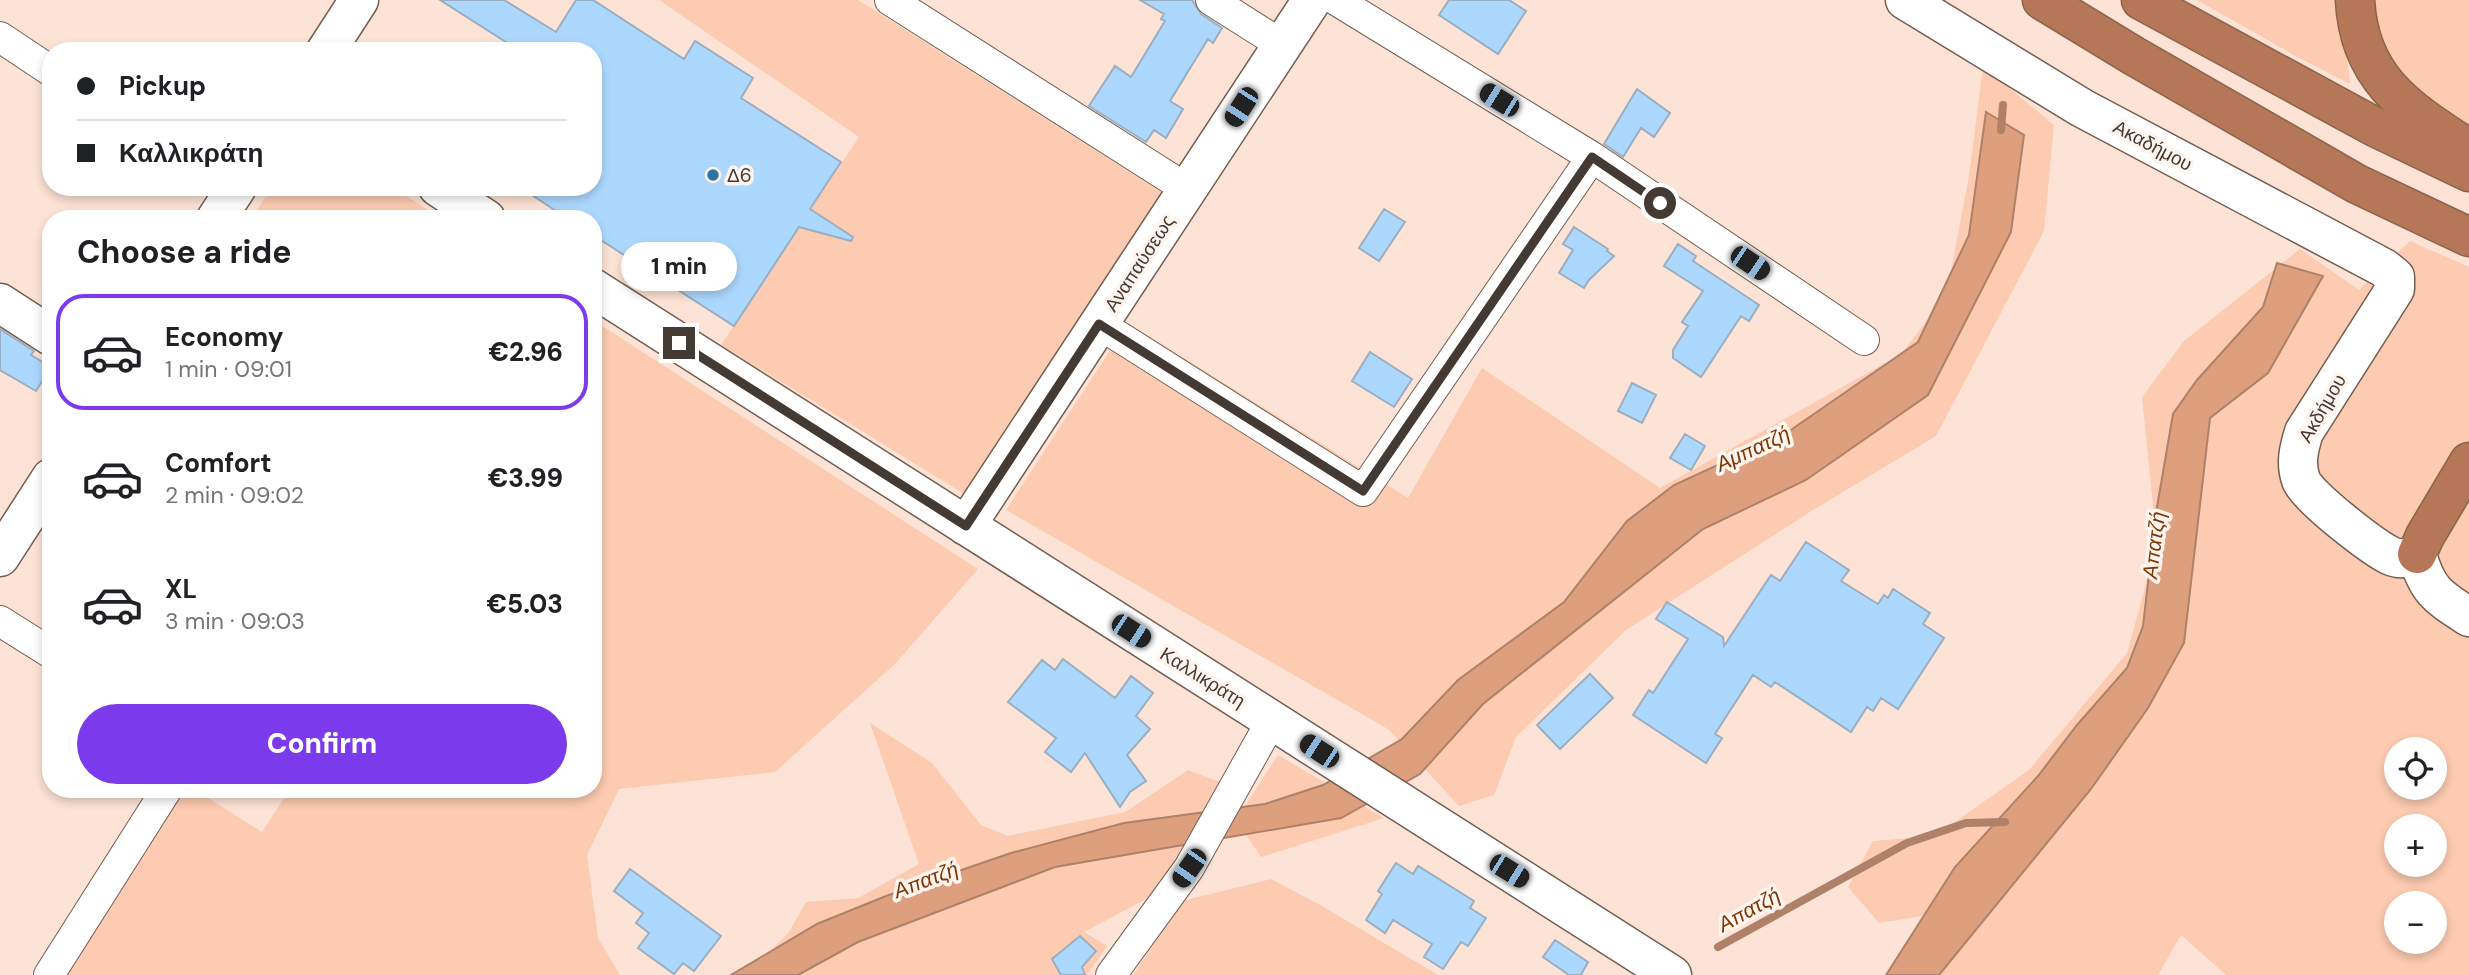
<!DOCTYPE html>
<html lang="en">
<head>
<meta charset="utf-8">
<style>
	body { margin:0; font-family:"DM Sans",sans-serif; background:#f2f2f2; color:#202124; height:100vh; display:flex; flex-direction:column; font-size:26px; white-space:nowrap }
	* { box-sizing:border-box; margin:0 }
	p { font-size:23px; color:#757577 }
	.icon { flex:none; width:38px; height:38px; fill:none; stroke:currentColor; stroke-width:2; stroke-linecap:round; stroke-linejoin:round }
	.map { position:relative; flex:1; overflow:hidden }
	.drawer { position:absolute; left:42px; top:210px; width:560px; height:588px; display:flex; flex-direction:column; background:#fff; border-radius:28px; box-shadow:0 4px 10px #0003 }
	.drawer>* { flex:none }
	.banner { position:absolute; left:42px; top:42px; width:560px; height:154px; border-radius:28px; box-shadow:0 4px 10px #0003; display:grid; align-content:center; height:154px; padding:0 35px; background:#fff }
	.buttons { position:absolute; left:2384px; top:737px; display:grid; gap:14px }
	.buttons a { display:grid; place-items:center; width:63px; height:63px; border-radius:50%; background:#fff; box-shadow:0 4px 10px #0003; font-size:35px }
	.end { position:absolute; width:32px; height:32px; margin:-16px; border:9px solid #443a34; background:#fff; box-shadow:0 0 0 4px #fff }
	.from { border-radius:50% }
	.bubble { position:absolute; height:49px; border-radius:24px; background:#fff; box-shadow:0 4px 10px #0003; font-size:23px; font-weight:800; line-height:49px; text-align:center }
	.car { position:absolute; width:21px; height:42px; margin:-21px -10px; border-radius:9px; box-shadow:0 0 5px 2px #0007; background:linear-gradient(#222 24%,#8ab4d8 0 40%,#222 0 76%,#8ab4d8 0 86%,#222 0) }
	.banner b { display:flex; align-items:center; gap:24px; height:66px; font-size:26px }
	.banner b+b { border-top:2px solid #e0e0e0 }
	.banner i { width:18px; height:18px; background:#202124 }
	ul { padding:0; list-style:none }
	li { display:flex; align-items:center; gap:21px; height:116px; margin:0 14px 10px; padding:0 21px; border:4px solid transparent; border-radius:28px }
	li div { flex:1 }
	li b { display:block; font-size:26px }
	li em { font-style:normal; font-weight:800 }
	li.active { border-color:#7c3aed }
	li>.icon { width:63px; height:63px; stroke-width:1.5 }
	h2 { padding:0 35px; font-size:32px; line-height:84px }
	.cta { display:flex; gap:14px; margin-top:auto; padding:14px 35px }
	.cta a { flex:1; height:80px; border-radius:42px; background:#7c3aed; color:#fff; font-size:28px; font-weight:800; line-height:80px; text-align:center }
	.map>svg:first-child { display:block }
	.green { fill:#fccbb1; fill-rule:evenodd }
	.water { fill:#dd9f7e; stroke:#af8168; stroke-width:2 }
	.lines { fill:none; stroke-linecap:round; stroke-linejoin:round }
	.stream { stroke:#af8168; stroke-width:8 }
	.building { fill:#add8fe; stroke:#9aafc1; stroke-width:2 }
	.street-casing { stroke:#745d51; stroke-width:32 }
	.secondary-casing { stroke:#745d51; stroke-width:41 }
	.highway-casing { stroke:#8d624b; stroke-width:41 }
	.street { stroke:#fff; stroke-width:30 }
	.secondary { stroke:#fff; stroke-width:38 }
	.highway { stroke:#b57757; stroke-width:38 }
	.route { stroke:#443a34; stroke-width:9 }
	.poi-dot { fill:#2f72a8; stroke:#fff4ee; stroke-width:2.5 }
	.labels { text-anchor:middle; stroke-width:7; stroke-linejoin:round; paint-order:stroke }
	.street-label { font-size:19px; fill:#443a34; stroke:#fff4ee }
	.poi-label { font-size:19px; fill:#443a34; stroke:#fff4ee; text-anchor:start }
	.water-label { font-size:21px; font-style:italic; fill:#7f3600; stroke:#fff4ee }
</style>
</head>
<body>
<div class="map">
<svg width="2469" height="975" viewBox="0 0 2469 975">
	<rect width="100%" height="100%" fill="#fde3d5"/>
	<!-- green -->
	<path class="green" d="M 659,0 L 858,0 L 1166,195 L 971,498 L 721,345 L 859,137 Z
		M 2197,0 L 2341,0 L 2350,84 L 2290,53 Z
		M 2375,0 L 2469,0 L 2469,129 L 2446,119 L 2389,62 L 2374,17 Z
		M 1983,66 L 2054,125 L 2044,231 L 1936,436 L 1813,510 L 1626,630 L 1516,737 L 1494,795 L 1459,806 L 1388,729 L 1006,510 L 1128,323 L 1408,498 L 1482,368 L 1660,488 L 1900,355 L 1946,297 L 1969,176 Z
		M 272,187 L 393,187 L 434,214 L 431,219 L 251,219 Z
		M 2410,241 L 2469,267 L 2469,975 L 2226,975 L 2181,935 L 2158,975 L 1887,975 L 1928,915 L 1879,923 L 1848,887 L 1873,841 L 1935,836 L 2029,770 L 2127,653 L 2157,544 L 2142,397 L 2184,341 L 2300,249 L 2359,290 ZM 2396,749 L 2434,749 L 2434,788 L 2396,788 ZM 2396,826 L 2434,826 L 2434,864 L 2396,864 ZM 2396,903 L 2434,903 L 2434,942 L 2396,942 Z
		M 593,320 L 978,569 L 896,663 L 775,772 L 619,789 L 587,855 L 598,938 L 620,975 L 67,975 L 185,789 L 194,789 L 262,832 L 290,789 L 593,789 Z
		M 870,723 L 932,763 L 981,825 L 1008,836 L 1125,812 L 1188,770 L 1230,786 L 1150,897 L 1084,932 L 1107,946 L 1087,975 L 747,975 L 789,932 L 806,902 L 858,898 L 919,864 Z
		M 1278,755 L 1384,818 L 1261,857 L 1236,820 Z
		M 1271,879 L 1322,906 L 1438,975 L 1133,975 L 1182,901 Z"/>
	<!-- water -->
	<path class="water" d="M 1986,112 L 2024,135 L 2011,232 L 1928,395 L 1806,480 L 1703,529 L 1483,704 L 1420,774 L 1341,818 L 1055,867 L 858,942 L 798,975 L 731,975 L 817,924 L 886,896 L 1011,853 L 1124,823 L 1265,804 L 1323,785 L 1402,739 L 1458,680 L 1564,602 L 1627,521 L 1674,485 L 1785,434 L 1918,342 L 1969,235 Z
		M 2277,263 L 2323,276 L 2268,373 L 2210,418 L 2184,643 L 2148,708 L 2091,789 L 1939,975 L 1886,975 L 1955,867 L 2038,776 L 2077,725 L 2127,668 L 2143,626 L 2156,513 L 2173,414 L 2197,380 L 2263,307 Z"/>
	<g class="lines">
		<!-- stream -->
		<path class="stream" d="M 2001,130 L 2003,105
			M 1718,947 L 1907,843 L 1966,823 L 2005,822"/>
	</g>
	<!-- building -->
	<path class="building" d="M 440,0 L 504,0 L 556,32 L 576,0 L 593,0 L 684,59 L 695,41 L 753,78 L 741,98 L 841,162 L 810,209 L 853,237 L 851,241 L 799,227 L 734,326 L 593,235 L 593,219 L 568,219 L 520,187 L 593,187 L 593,51 L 520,51 Z
		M 1140,0 L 1192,0 L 1201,14 L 1222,28 L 1213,43 L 1208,39 L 1170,101 L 1183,109 L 1166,138 L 1154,130 L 1146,142 L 1089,106 L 1115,66 L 1131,77 L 1165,21 L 1161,19 L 1164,14 Z
		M 1449,0 L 1509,0 L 1526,11 L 1498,54 L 1439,15 Z
		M 1637,89 L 1670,113 L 1654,137 L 1641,128 L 1623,157 L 1604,144 Z
		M 1384,209 L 1405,222 L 1379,261 L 1359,248 Z
		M 1574,227 L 1608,249 L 1607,251 L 1614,256 L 1589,280 L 1584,288 L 1559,273 L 1573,250 L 1563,244 Z
		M 1678,244 L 1696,256 L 1693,261 L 1759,305 L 1749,321 L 1741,316 L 1701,377 L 1673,358 L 1673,350 L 1688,326 L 1682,322 L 1703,291 L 1664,266 Z
		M 0,329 L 34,351 L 31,355 L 51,367 L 36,391 L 0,370 Z
		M 1370,352 L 1412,379 L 1394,407 L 1352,381 Z
		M 1632,383 L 1656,395 L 1642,423 L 1618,411 Z
		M 1685,434 L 1705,446 L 1691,470 L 1670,458 Z
		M 1806,542 L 1849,570 L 1841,581 L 1878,604 L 1884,595 L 1888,598 L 1893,589 L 1930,613 L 1923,624 L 1944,638 L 1898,709 L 1881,698 L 1873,711 L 1867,707 L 1851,732 L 1775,682 L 1771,687 L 1753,675 L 1715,734 L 1722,738 L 1706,763 L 1633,715 L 1649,690 L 1653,693 L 1688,639 L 1656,619 L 1667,602 L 1723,637 L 1724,646 L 1771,575 L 1780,581 Z
		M 1063,659 L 1115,698 L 1131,676 L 1153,693 L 1136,716 L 1150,729 L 1127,755 L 1146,781 L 1130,792 L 1120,807 L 1085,753 L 1071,772 L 1045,752 L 1056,738 L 1008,702 L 1042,660 L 1055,670 Z
		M 1590,674 L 1613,698 L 1560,749 L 1537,725 Z
		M 1396,863 L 1413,874 L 1418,866 L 1474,901 L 1470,908 L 1486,918 L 1468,946 L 1461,942 L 1443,969 L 1424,957 L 1432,944 L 1393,920 L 1385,933 L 1366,920 L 1382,894 L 1378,891 Z
		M 630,869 L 721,936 L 694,971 L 683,963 L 674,974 L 638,948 L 649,933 L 636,923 L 643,913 L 614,891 Z
		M 1080,936 L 1096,951 L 1082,967 L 1085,975 L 1061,975 L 1052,959 Z
		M 1555,940 L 1588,962 L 1581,975 L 1569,975 L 1543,957 Z"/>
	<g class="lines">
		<defs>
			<path id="street" d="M 890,0 L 1187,189
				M 1211,0 L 1282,45
				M 1336,0 L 1592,157 L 1864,340
				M 0,37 L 51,71
				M 1099,324 L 1363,491 L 1592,157
				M 0,621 L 51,653
				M 49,975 L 167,789
				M 1111,975 L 1189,868 L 1272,720"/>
			<path id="secondary" d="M 1905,0 L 2082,108 L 2384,268 L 2395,277 L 2395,289 L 2304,432 C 2299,448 2295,463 2301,480 C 2306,496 2374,548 2391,556 C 2400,560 2409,558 2417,554 C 2427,591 2438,597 2469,617
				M 326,51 L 359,0
				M 438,187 L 486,219
				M 216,219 L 237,187
				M 593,288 L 1672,975
				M 0,303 L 51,336
				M 966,526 L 1312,0
				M 0,557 L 51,478"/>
			<path id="highway" d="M 2042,0 L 2134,56 L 2357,184 L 2469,237
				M 2141,0 L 2375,127 L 2469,172
				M 2355,0 C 2359,80 2408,109 2469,149
				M 2417,554 L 2425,536 L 2469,462"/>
		</defs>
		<!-- street casing -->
		<use href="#street" class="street-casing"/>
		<!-- secondary casing -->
		<use href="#secondary" class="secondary-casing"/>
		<!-- highway casing -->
		<use href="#highway" class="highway-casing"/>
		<!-- street -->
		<use href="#street" class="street"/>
		<!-- secondary -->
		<use href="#secondary" class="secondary"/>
		<!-- highway -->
		<use href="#highway" class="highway"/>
	</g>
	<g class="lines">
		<!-- route -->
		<path class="route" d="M 679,343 L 966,526 L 1099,324 L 1363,491 L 1592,157 L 1660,203"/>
	</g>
	<!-- markers -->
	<circle class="poi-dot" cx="713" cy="175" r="7"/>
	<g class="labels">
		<!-- street labels -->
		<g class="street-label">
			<text transform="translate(2153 145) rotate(28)" y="7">Ακαδήμου</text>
			<text transform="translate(1139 263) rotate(-57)" y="7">Αναπαύσεως</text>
			<text transform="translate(2322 408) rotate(-60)" y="7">Ακδήμου</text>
			<text transform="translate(1203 677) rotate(32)" y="7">Καλλικράτη</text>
		</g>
		<!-- poi labels -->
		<g class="poi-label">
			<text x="727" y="182">Δ6</text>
		</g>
		<!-- water labels -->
		<g class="water-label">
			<text transform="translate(1753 449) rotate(-25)" y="7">Αμπατζή</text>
			<text transform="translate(2154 545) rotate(-83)" y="7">Απατζή</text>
			<text transform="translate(926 880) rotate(-21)" y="7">Απατζή</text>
			<text transform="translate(1749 910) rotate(-29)" y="7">Απατζή</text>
		</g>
	</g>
</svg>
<div class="buttons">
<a><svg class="icon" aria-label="locate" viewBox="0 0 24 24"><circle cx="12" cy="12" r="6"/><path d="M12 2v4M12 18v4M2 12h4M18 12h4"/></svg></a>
<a>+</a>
<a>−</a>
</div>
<i class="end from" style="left:1660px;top:203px"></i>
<i class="end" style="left:679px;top:343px"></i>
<div class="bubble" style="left:621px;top:242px;width:116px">1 min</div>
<i class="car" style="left:1499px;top:100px;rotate:302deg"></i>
<i class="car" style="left:1241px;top:107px;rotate:213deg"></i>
<i class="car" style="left:1750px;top:263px;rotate:124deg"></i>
<i class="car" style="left:1131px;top:631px;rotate:123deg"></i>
<i class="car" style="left:1319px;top:751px;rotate:303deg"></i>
<i class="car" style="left:1189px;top:868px;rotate:215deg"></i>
<i class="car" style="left:1509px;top:871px;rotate:122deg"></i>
<div class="banner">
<b><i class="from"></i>Pickup</b>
<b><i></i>Καλλικράτη</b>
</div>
<section class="drawer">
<h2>Choose a ride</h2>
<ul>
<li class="active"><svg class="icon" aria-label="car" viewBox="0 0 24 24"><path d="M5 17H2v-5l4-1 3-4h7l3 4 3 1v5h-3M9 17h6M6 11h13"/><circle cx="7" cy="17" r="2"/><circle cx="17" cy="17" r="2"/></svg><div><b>Economy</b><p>1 min · 09:01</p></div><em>€2.96</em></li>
<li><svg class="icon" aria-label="car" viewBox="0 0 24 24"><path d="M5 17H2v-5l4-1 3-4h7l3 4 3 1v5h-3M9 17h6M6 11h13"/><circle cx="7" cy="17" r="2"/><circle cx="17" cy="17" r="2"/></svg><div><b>Comfort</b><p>2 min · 09:02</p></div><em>€3.99</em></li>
<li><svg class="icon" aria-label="car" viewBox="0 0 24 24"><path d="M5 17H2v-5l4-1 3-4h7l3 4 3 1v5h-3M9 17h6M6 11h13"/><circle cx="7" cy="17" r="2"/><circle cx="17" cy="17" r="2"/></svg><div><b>XL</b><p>3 min · 09:03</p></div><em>€5.03</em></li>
</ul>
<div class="cta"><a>Confirm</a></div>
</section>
</div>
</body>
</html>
